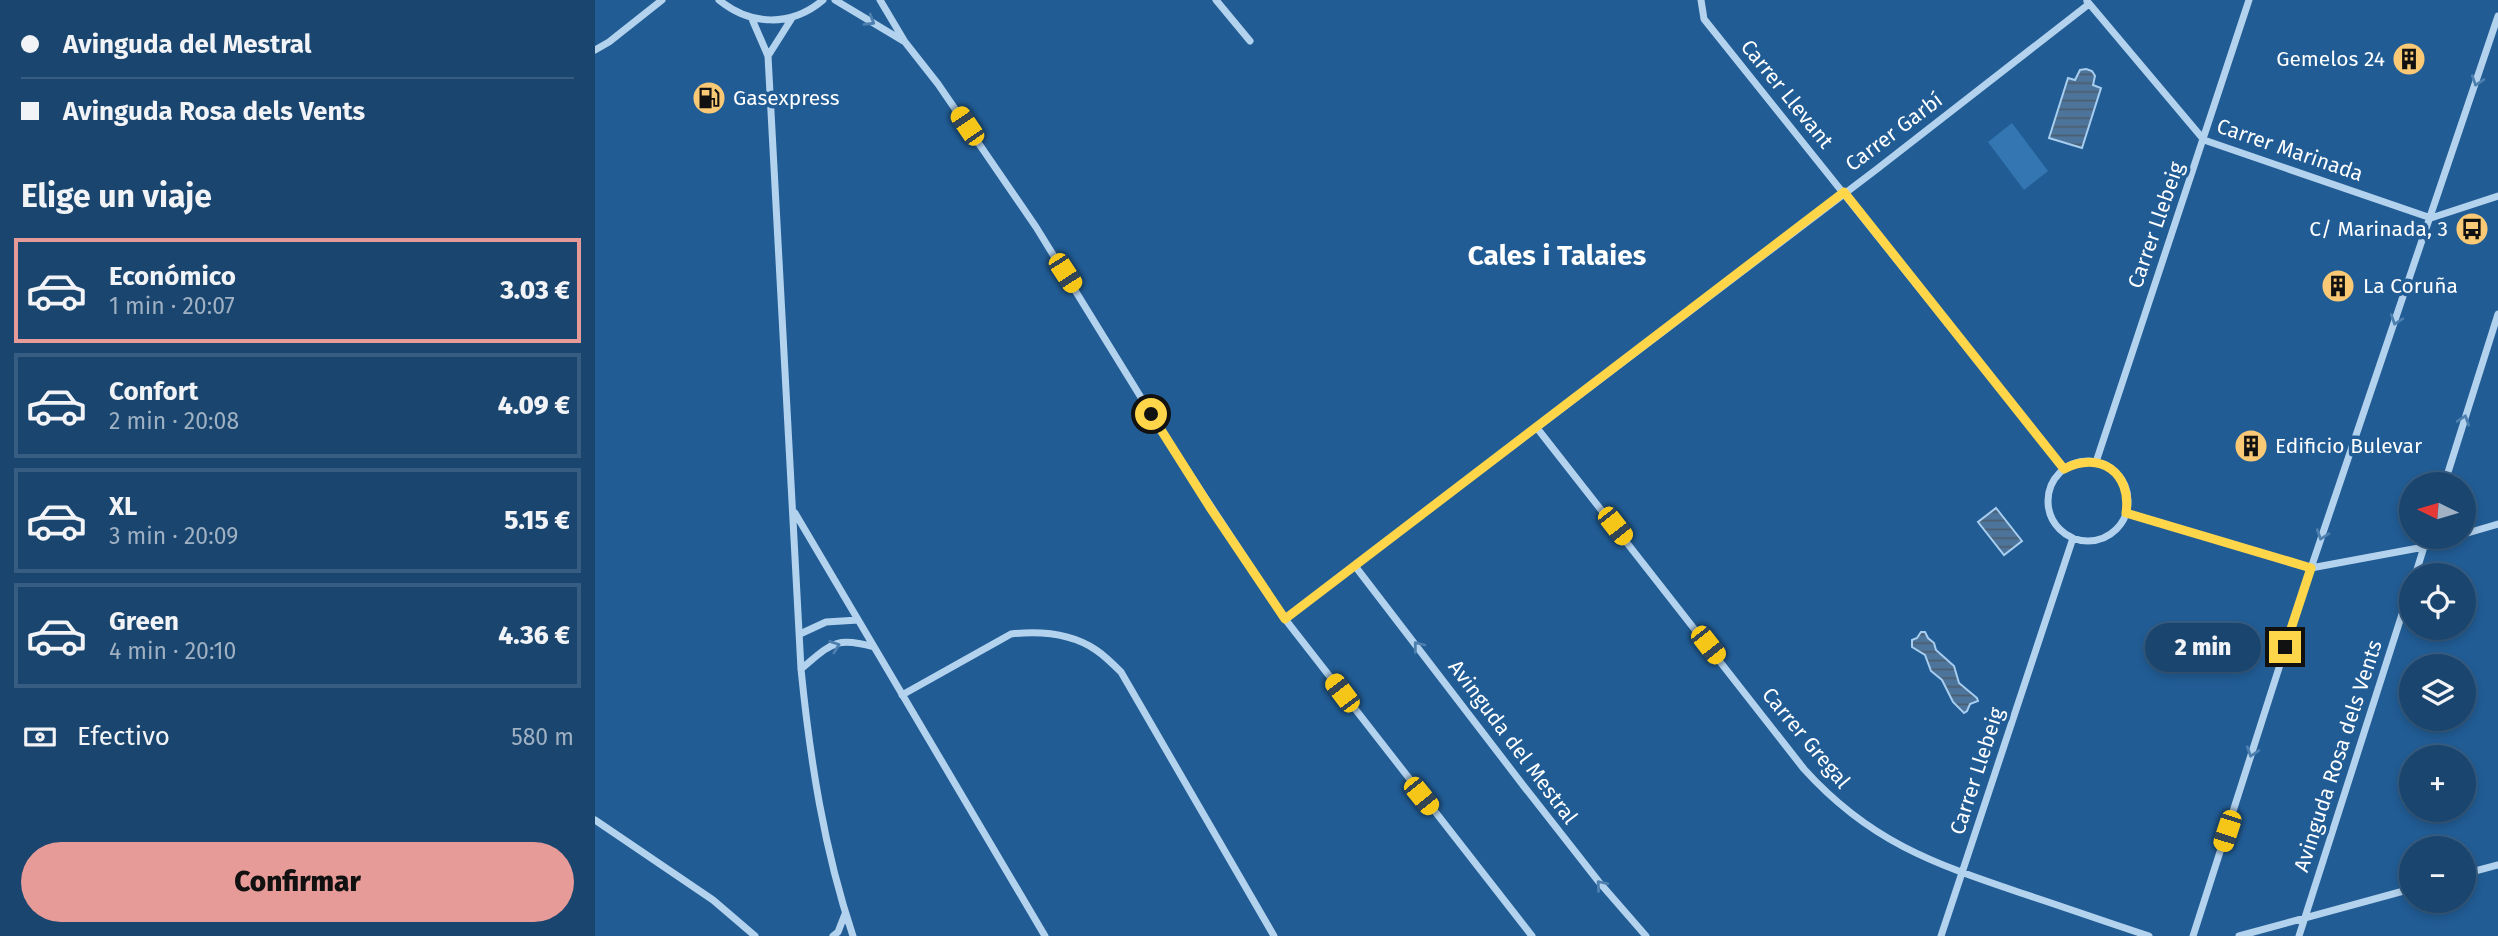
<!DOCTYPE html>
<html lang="es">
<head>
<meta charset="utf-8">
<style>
	body { margin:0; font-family:"Fira Sans",sans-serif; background:#224c74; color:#f1f3f6; height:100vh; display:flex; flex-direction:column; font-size:26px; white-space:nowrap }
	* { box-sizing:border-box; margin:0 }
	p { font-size:23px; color:#9fb1c3 }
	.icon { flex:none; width:38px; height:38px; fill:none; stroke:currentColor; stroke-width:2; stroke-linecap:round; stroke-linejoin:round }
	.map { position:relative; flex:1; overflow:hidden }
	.side { display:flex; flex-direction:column; background:#19456f; width:595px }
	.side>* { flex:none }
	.top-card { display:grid; align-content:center; height:154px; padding:0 21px; background:#19456f }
	.needle { width:46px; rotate:275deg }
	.tools { position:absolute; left:1804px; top:472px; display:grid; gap:14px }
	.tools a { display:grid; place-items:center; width:77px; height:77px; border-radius:50%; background:#19456f; box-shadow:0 4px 10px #0003,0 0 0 2px #375d82; font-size:35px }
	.end { position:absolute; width:32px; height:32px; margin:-16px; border:9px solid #ffd54a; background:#111; box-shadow:0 0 0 4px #111 }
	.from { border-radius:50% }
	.bubble { position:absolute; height:49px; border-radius:24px; background:#19456f; box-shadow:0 4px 10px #0003,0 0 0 2px #375d82; font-size:23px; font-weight:800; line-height:49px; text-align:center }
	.car { position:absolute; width:21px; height:42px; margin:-21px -10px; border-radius:9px; box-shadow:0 0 5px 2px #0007; background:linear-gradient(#f5c518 24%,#345 0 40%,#f5c518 0 76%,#345 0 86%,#f5c518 0) }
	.top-card b { display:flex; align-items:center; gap:24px; height:66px; font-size:26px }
	.top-card b+b { border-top:2px solid #375d82 }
	.top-card i { width:18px; height:18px; background:#f1f3f6 }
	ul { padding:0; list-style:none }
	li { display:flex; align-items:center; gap:21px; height:105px; margin:0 14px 10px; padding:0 7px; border:4px solid #375d82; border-radius:0px }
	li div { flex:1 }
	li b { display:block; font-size:26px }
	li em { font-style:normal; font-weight:800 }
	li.current { border-color:#e69b98 }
	li>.icon { width:63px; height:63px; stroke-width:1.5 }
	h2 { padding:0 21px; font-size:32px; line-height:84px }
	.pay { display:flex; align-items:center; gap:18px; height:77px; padding:0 21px; font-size:26px }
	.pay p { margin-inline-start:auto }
	.button { display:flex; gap:14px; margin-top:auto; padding:14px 21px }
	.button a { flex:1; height:80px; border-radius:42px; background:#e69b98; color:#111; font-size:28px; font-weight:800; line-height:80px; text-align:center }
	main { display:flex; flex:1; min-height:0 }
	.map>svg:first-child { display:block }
	.pitch { fill:#3476b1 }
	.water { fill:url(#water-rules); stroke:#a7ceef; stroke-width:2 }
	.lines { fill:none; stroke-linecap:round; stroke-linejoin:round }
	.street { stroke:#b3d2ee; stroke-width:7 }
	.oneway { stroke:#4d7faf }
	.route { stroke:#ffd54a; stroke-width:9 }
	.labels { text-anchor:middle; stroke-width:7; stroke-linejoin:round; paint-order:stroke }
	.poi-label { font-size:21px; fill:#fff; stroke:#215c94; text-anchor:start }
	.street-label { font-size:21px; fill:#fff; stroke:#215c94 }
	.district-label { font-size:28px; font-weight:bold; fill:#fff; stroke:#215c94 }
</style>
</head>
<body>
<main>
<section class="side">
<div class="top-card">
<b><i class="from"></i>Avinguda del Mestral</b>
<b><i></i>Avinguda Rosa dels Vents</b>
</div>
<h2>Elige un viaje</h2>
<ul>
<li class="current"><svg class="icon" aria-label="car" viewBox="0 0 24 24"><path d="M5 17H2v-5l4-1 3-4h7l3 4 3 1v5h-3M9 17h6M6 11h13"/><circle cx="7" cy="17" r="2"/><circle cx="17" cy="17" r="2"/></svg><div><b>Económico</b><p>1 min · 20:07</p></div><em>3.03 €</em></li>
<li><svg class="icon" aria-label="car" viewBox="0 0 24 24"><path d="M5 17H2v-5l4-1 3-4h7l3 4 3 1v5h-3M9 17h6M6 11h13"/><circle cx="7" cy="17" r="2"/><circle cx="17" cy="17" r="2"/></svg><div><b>Confort</b><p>2 min · 20:08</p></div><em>4.09 €</em></li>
<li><svg class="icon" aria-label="car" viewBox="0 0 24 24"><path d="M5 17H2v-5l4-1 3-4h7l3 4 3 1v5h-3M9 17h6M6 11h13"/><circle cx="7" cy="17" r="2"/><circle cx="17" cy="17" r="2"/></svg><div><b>XL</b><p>3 min · 20:09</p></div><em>5.15 €</em></li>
<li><svg class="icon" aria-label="car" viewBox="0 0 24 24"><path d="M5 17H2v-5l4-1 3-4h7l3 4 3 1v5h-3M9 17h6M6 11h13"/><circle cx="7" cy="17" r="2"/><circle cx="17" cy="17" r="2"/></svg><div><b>Green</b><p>4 min · 20:10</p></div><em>4.36 €</em></li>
</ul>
<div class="pay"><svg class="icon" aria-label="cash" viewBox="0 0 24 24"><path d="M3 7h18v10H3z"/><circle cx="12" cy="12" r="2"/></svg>Efectivo<p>580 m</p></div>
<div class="button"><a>Confirmar</a></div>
</section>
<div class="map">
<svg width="1903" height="936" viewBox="0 0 1903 936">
	<defs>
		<pattern id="water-rules" width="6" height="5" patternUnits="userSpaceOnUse" patternTransform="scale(1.75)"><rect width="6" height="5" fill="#4d759c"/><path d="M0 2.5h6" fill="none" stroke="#4c5e70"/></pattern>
	</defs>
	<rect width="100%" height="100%" fill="#215c94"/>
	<!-- pitch -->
	<path class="pitch" d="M 1417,123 L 1453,171 L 1429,190 L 1393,142 Z"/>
	<!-- water -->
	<path class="water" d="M 1491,69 L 1497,71 L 1500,76 L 1498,85 L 1506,88 L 1487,148 L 1454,138 L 1473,78 L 1480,80 L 1485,70 Z
		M 1401,508 L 1427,541 L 1409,555 L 1383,522 Z
		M 1326,632 L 1330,632 L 1333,638 L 1339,643 L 1341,650 L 1359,666 L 1364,683 L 1382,698 L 1383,701 L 1375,704 L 1372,711 L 1369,713 L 1358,702 L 1347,680 L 1336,671 L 1330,655 L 1317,647 L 1317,640 L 1322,638 Z"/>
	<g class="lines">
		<!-- street -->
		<path class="street" d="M 124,0 C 156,26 196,27 228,0
			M 240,0 L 310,42
			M 285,0 L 310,42 L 343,84 L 441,227 L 571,438 L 690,619 L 937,936
			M 621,0 L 655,41
			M 1106,0 L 1109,19 L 1469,469
			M 1492,1 L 1609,140 L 1836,218 L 1903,196
			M 157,19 L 173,56 L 206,669 C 215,759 229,850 258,936
			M 0,50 L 14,42 L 67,0
			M 173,56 L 197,18
			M 942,428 L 1209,769 C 1274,841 1337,863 1426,893 C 1469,907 1511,922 1554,936
			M1453 501a40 40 0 1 1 80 0a40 40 0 1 1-80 0Z
			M 1501,462 L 1654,0
			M 1849,485 L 1903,314
			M 200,513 L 450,936
			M 1531,513 L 1716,568 L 1829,547 L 1860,537
			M 1869,534 L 1903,524
			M 760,566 L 931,789 L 1004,882 L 1051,936
			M 1820,576 L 1832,537
			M 690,619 L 1282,169 L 1494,4
			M 205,634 L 231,622 L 263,620
			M 206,669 C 236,644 240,636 279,647
			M 307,695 L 416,634 C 444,631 476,633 501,650 C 510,656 518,664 526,672 L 679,936
			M 0,820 L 118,900 L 160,936
			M 1869,874 L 1903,865
			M 238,936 L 243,932 L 250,914
			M 1346,936 L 1478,538
			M 1598,936 L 1716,568 L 1903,16
			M 1644,936 L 1816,889
			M 1704,936 L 1816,586"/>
	</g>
	<!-- one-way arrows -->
	<defs><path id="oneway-chevron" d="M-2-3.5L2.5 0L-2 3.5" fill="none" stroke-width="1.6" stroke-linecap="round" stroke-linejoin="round" transform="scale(1.75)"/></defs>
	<g class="oneway">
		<use href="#oneway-chevron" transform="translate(275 21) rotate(31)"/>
		<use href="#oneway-chevron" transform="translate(1882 81) rotate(108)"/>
		<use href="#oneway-chevron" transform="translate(1801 320) rotate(109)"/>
		<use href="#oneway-chevron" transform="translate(1869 420) rotate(-72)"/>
		<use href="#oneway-chevron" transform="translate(1727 535) rotate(109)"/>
		<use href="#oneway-chevron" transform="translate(240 646) rotate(-20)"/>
		<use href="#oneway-chevron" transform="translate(823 646) rotate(-128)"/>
		<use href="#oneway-chevron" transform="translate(1657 752) rotate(108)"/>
		<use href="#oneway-chevron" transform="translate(1006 885) rotate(-130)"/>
	</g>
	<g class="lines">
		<!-- route -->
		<path class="route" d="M 556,414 L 616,509 L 690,619 L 1249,192 L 1469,469 C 1505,450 1537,473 1531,513 L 1716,568 L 1690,647"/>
	</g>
	<!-- icons -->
	<defs>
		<symbol id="building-disc" viewBox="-11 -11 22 22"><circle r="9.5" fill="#fac975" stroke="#215c94"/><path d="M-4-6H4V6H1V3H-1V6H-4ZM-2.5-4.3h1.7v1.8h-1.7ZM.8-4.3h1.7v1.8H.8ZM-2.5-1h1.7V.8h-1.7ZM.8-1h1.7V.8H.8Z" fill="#111"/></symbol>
		<symbol id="fuel-disc" viewBox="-11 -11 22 22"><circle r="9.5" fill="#fac975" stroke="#215c94"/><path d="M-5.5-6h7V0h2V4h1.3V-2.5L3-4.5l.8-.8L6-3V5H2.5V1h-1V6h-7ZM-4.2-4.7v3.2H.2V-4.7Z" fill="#111"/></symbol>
		<symbol id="bus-disc" viewBox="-11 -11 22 22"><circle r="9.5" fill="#fac975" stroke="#215c94"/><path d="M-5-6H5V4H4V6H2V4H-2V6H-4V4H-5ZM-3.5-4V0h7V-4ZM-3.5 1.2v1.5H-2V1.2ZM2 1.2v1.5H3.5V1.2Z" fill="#111"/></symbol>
	</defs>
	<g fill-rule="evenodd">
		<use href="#building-disc" x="1795" y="40" width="38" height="38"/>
		<use href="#fuel-disc" x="95" y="79" width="38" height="38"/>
		<use href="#bus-disc" x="1858" y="210" width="38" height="38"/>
		<use href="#building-disc" x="1724" y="267" width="38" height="38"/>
		<use href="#building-disc" x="1637" y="427" width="38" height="38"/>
	</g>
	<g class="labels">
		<!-- poi labels -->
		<g class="poi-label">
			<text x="1790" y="66" text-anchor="end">Gemelos 24</text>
			<text x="138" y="105">Gasexpress</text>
			<text x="1853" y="236" text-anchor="end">C/ Marinada, 3</text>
			<text x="1768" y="293">La Coruña</text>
			<text x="1680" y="453">Edificio Bulevar</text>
		</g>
		<!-- street labels -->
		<g class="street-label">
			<text transform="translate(1192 94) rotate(51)" y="7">Carrer Llevant</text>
			<text transform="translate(1299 132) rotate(-37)" y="7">Carrer Garbí</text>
			<text transform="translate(1695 150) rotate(19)" y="7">Carrer Marinada</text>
			<text transform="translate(1561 225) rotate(-71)" y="7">Carrer Llebeig</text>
			<text transform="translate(1211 738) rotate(50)" y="7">Carrer Gregal</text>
			<text transform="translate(918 742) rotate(53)" y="7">Avinguda del Mestral</text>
			<text transform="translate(1743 756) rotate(-72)" y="7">Avinguda Rosa dels Vents</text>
			<text transform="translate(1382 771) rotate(-72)" y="7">Carrer Llebeig</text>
		</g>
		<!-- district labels -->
		<g class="district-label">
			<text x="962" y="265">Cales i Talaies</text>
		</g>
	</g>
</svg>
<div class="tools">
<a><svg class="needle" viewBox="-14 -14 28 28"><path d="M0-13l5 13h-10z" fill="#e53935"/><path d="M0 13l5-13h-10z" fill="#9fb1c3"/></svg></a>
<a><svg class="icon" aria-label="locate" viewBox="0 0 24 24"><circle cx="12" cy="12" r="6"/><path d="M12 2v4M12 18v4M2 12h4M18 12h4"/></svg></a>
<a><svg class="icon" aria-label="layers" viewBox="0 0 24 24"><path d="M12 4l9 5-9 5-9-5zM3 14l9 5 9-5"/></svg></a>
<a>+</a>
<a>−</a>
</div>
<i class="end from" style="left:556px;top:414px"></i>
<i class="end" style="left:1690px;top:647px"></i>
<div class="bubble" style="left:1550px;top:623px;width:116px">2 min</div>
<i class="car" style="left:372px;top:126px;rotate:326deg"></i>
<i class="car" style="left:470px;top:273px;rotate:147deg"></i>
<i class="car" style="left:1020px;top:526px;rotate:142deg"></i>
<i class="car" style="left:1113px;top:645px;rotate:142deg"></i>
<i class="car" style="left:747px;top:693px;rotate:323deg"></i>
<i class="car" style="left:826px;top:796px;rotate:141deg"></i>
<i class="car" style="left:1632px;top:831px;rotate:198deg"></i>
</div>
</main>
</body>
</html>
